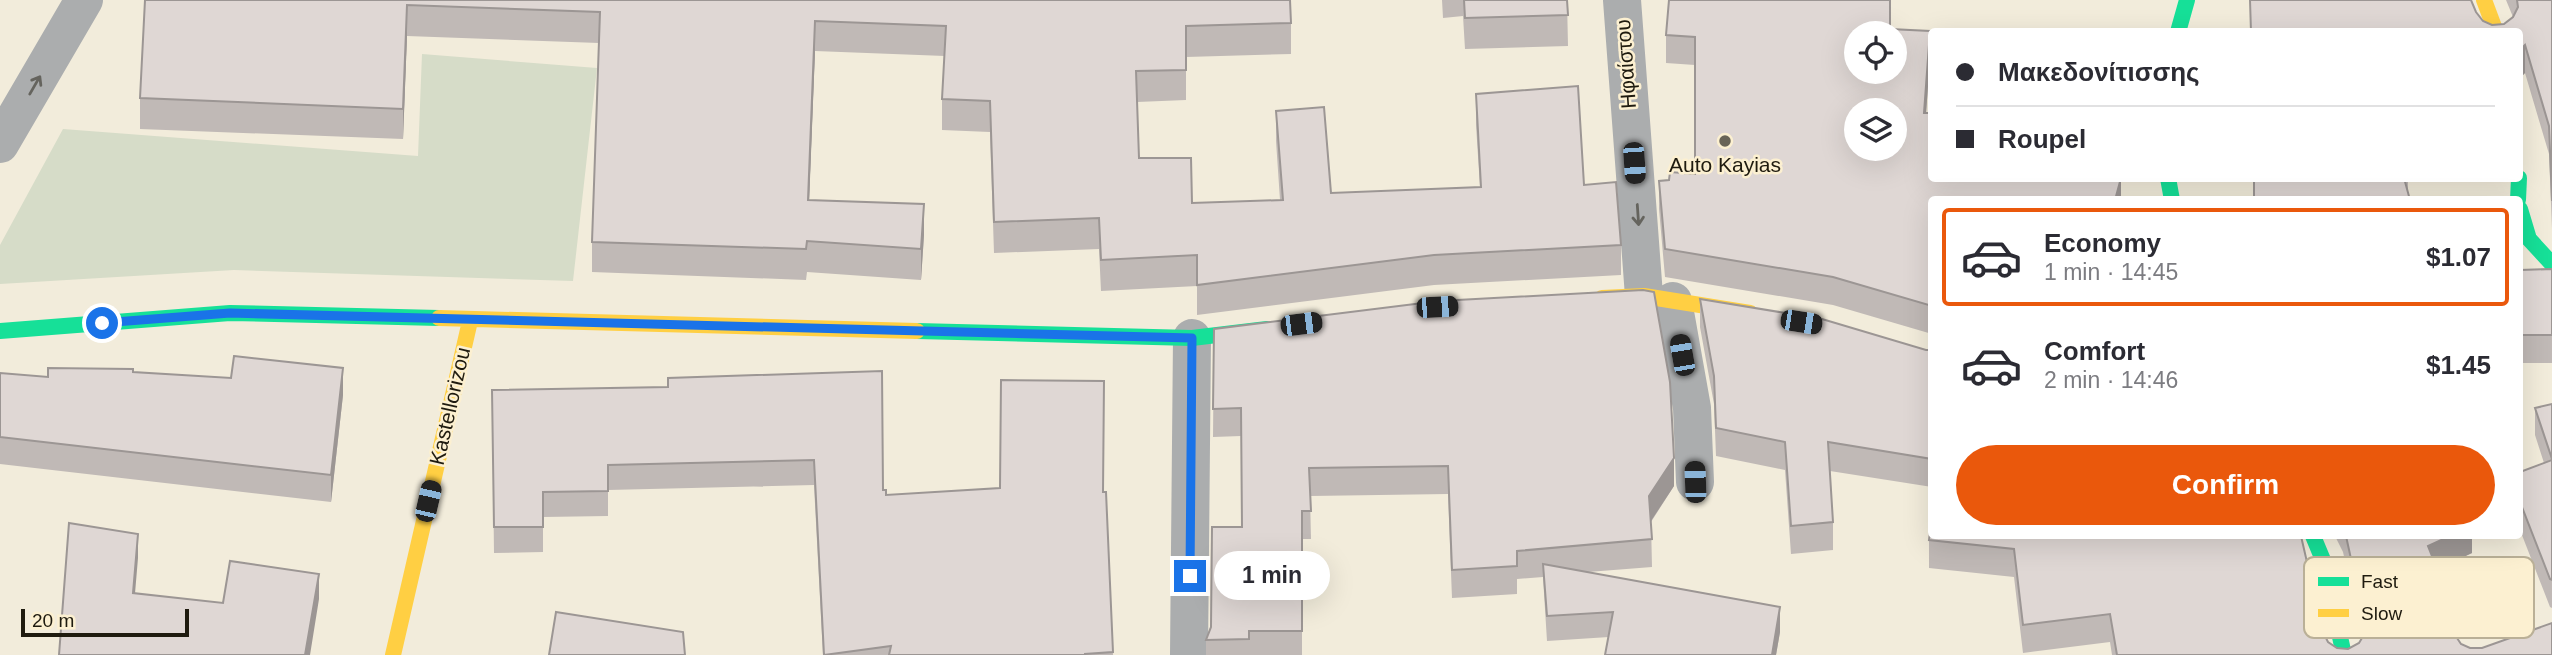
<!DOCTYPE html>
<html lang="en">
<head>
<meta charset="utf-8">
<style>
	body { margin:0; font-family:Helvetica,sans-serif; background:#f2f2f3; color:#2b2b33; height:100vh; display:flex; flex-direction:column; font-size:26px; white-space:nowrap }
	* { box-sizing:border-box; margin:0 }
	p { font-size:23px; color:#7c7c81 }
	.icon { flex:none; width:38px; height:38px; fill:none; stroke:currentColor; stroke-width:2; stroke-linecap:round; stroke-linejoin:round }
	.map { position:relative; flex:1; overflow:hidden }
	.panel { position:absolute; left:1928px; top:196px; width:595px; height:343px; display:flex; flex-direction:column; background:#fff; border-radius:7px; box-shadow:0 7px 28px #0002 }
	.panel>* { flex:none }
	.top-card { position:absolute; left:1928px; top:28px; width:595px; height:154px; border-radius:7px; box-shadow:0 7px 28px #0002; display:grid; align-content:center; height:154px; padding:0 28px; background:#fff }
	.buttons { position:absolute; left:1844px; top:21px; display:grid; gap:14px }
	.buttons a { display:grid; place-items:center; width:63px; height:63px; border-radius:50%; background:#fff; box-shadow:0 7px 28px #0002; font-size:35px }
	.scale { position:absolute; left:21px; bottom:18px; width:168px; box-sizing:border-box; padding-left:7px; border:4px solid #1f1b0f; border-top:0; font-size:19px; line-height:24px; white-space:nowrap; color:#1f1b0f; -webkit-text-stroke:5px #fcf0d1; paint-order:stroke }
	.end { position:absolute; width:32px; height:32px; margin:-16px; border:9px solid #1a73e8; background:#fff; box-shadow:0 0 0 4px #fff }
	.from { border-radius:50% }
	.bubble { position:absolute; height:49px; border-radius:24px; background:#fff; box-shadow:0 7px 28px #0002; font-size:23px; font-weight:800; line-height:49px; text-align:center }
	.car { position:absolute; width:21px; height:42px; margin:-21px -10px; border-radius:9px; box-shadow:0 0 5px 2px #0007; background:linear-gradient(#222 24%,#8ab4d8 0 40%,#222 0 76%,#8ab4d8 0 86%,#222 0) }
	.top-card b { display:flex; align-items:center; gap:24px; height:66px; font-size:26px }
	.top-card b+b { border-top:2px solid #e1e1e2 }
	.top-card i { width:18px; height:18px; background:#2b2b33 }
	ul { padding:12px 0 0; list-style:none }
	li { display:flex; align-items:center; gap:21px; height:98px; margin:0 14px 10px; padding:0 14px; border:4px solid transparent; border-radius:7px }
	li div { flex:1 }
	li b { display:block; font-size:26px }
	li em { font-style:normal; font-weight:800 }
	li.on { border-color:#ea580c }
	li>.icon { width:63px; height:63px; stroke-width:1.5 }
	.button { display:flex; gap:14px; margin-top:auto; padding:14px 28px }
	.button a { flex:1; height:80px; border-radius:42px; background:#ea580c; color:#fff; font-size:28px; font-weight:800; line-height:80px; text-align:center }
	.map>svg:first-child { display:block }
	.green { fill:#d6dcc8 }
	.lines { fill:none; stroke-linecap:round; stroke-linejoin:round }
	.street { stroke:#abadae; stroke-width:38 }
	.fast { stroke:#16e098; stroke-width:16 }
	.slow { stroke:#ffcf43; stroke-width:16 }
	.wall { fill:#c0b9b6 }
	.shaded-wall { fill:#9c9694 }
	.building { fill:#dfd7d4; stroke:#9c9694; stroke-width:2; fill-rule:evenodd }
	.oneway { stroke:#65645e }
	.route { stroke:#1a73e8; stroke-width:9 }
	.poi-dot { fill:#696456; stroke:#fcf0d1; stroke-width:2.5 }
	.labels { text-anchor:middle; stroke-width:5; stroke-linejoin:round; paint-order:stroke }
	.street-label { font-size:21px; fill:#1f1b0f; stroke:#fcf0d1 }
	.poi-label { font-size:21px; fill:#1f1b0f; stroke:#fcf0d1 }
	.key { fill:#fcf0d1; stroke:#bab097; stroke-width:2 }
	.key-label { font-size:19px; fill:#1f1b0f }
</style>
</head>
<body>
<div class="map">
<svg width="2552" height="655" viewBox="0 0 2552 655">
	<rect width="100%" height="100%" fill="#f2ecdb"/>
	<!-- green -->
	<path class="green" d="M 422,54 L 597,68 L 573,281 L 234,270 L 0,284 L 0,245 L 63,129 L 418,156 Z"/>
	<g class="lines">
		<!-- street -->
		<path class="street" d="M 1622,0 L 1644,296
			M 0,144 L 84,0
			M 1673,301 L 1692,408 L 1695,482
			M 1189,655 L 1192,338"/>
		<!-- fast -->
		<path class="fast" d="M 2178,32 L 2187,0
			M 2168,178 L 2172,200
			M 2518,200 L 2519,178
			M 2520,209 L 2529,239 L 2552,264
			M 0,331 L 230,313 L 439,318
			M 917,331 L 1192,338 L 1267,329
			M 2313,536 L 2323,560 L 2344,655"/>
		<!-- slow -->
		<path class="slow" d="M 2484,0 L 2496,32
			M 1602,298 L 1644,296 L 1750,313
			M 439,318 L 917,331
			M 393,655 L 470,321"/>
	</g>
	<!-- wall -->
	<path class="wall" d="M 145,0 L 1291,23 L 1291,54 L 1186,57 L 1186,100 L 1137,102 L 1139,158 L 1192,203 L 1280,200 L 1276,141 L 1276,111 L 1331,193 L 1480,187 L 1476,125 L 1476,94 L 1584,185 L 1621,245 L 1621,275 L 1434,285 L 1197,315 L 1197,286 L 1101,291 L 1099,249 L 994,253 L 990,132 L 942,130 L 942,99 L 945,56 L 815,51 L 809,200 L 924,235 L 921,280 L 807,272 L 806,280 L 592,272 L 592,242 L 599,43 L 407,36 L 403,139 L 140,129 L 140,98 Z
		M 1442,0 L 1567,0 L 1568,46 L 1465,49 L 1463,16 L 1443,18 Z
		M 2250,0 L 2476,12 L 2483,21 L 2492,25 L 2504,24 L 2513,17 L 2506,0 L 2552,0 L 2552,229 L 2549,154 L 2525,73 L 2520,78 L 2520,32 L 2250,32 Z
		M 1890,29 L 1930,59 L 1926,113 L 2121,200 L 1932,200 L 1932,334 L 1833,305 L 1665,277 L 1659,209 L 1659,181 L 1669,180 L 1695,174 L 1695,65 L 1666,63 L 1666,35 Z
		M 2253,178 L 2408,178 L 2408,193 L 2410,200 L 2254,200 Z
		M 2552,269 L 2552,363 L 2520,363 L 2520,270 Z
		M 1700,299 L 1926,350 L 1932,350 L 1932,487 L 1830,471 L 1833,522 L 1833,550 L 1791,554 L 1785,470 L 1716,456 L 1714,404 L 1700,327 Z
		M 1214,329 L 1674,486 L 1651,522 L 1652,567 L 1588,572 L 1780,632 L 1776,655 L 1605,655 L 1609,637 L 1547,641 L 1543,577 L 1517,579 L 1517,594 L 1452,598 L 1448,494 L 1310,496 L 1311,539 L 1302,539 L 1302,655 L 1206,655 L 1206,640 L 1242,527 L 1241,436 L 1213,437 Z
		M 133,372 L 343,395 L 331,502 L 0,464 L 0,373 L 48,377 Z
		M 668,387 L 883,490 L 886,495 L 1106,492 L 1113,655 L 823,655 L 814,485 L 608,490 L 608,516 L 543,517 L 543,552 L 494,553 L 492,390 Z
		M 2552,404 L 2552,608 L 2550,607 L 2520,530 L 2520,472 L 2544,463 L 2535,435 L 2535,408 Z
		M 2301,536 L 2323,632 L 2328,642 L 2337,648 L 2348,649 L 2359,643 L 2362,637 L 2343,552 L 2335,536 L 2472,536 L 2472,553 L 2437,569 L 2456,637 L 2461,644 L 2470,648 L 2552,655 L 2112,655 L 2110,642 L 2023,653 L 2014,577 L 1929,568 L 1929,540 Z"/>
	<!-- shaded-wall -->
	<path class="shaded-wall" d="M 407,5 L 407,36 L 403,139 L 403,109 Z
		M 815,21 L 815,51 L 808,230 L 808,200 Z
		M 1930,31 L 1930,59 L 1924,141 L 1924,113 Z
		M 2525,45 L 2525,73 L 2520,78 L 2520,50 Z
		M 2121,178 L 2121,200 L 2115,200 Z
		M 924,204 L 924,235 L 921,280 L 921,249 Z
		M 343,368 L 343,395 L 331,502 L 331,475 Z
		M 1674,458 L 1674,486 L 1649,524 L 1649,496 Z
		M 138,534 L 138,558 L 133,617 L 133,593 Z
		M 2450,536 L 2472,536 L 2472,553 L 2428,574 L 2428,546 Z
		M 319,574 L 319,599 L 310,655 L 305,655 Z
		M 1780,607 L 1780,632 L 1776,655 L 1772,655 Z"/>
	<!-- building -->
	<path class="building" d="M 145,0 L 1290,0 L 1291,23 L 1186,26 L 1186,70 L 1136,71 L 1139,158 L 1191,158 L 1192,203 L 1283,200 L 1276,111 L 1324,107 L 1331,193 L 1481,187 L 1476,94 L 1578,86 L 1584,185 L 1616,182 L 1621,245 L 1434,255 L 1197,285 L 1197,255 L 1101,260 L 1099,218 L 994,222 L 990,101 L 942,99 L 946,26 L 815,21 L 808,200 L 924,204 L 921,249 L 807,241 L 806,249 L 592,242 L 600,12 L 407,5 L 403,109 L 140,98 Z
		M 1464,0 L 1567,0 L 1568,15 L 1465,18 Z
		M 1669,0 L 1890,0 L 1890,29 L 1930,31 L 1924,113 L 1932,113 L 1932,178 L 2121,178 L 2115,200 L 1932,200 L 1932,306 L 1833,277 L 1665,249 L 1659,181 L 1669,180 L 1670,172 L 1695,174 L 1695,37 L 1666,35 ZM 1857,33 L 1895,33 L 1895,72 L 1857,72 ZM 1857,110 L 1895,110 L 1895,149 L 1857,149 Z
		M 2250,0 L 2471,0 L 2476,12 L 2483,21 L 2492,25 L 2504,24 L 2513,17 L 2518,7 L 2517,0 L 2552,0 L 2552,201 L 2549,126 L 2525,45 L 2520,50 L 2520,32 L 2251,32 Z
		M 2254,178 L 2404,178 L 2410,200 L 2254,200 Z
		M 2552,269 L 2552,335 L 2520,335 L 2520,270 Z
		M 1643,290 L 1654,292 L 1670,382 L 1674,458 L 1649,496 L 1652,539 L 1517,551 L 1517,566 L 1452,570 L 1448,466 L 1309,468 L 1311,511 L 1302,511 L 1302,631 L 1249,631 L 1249,639 L 1206,640 L 1211,627 L 1212,527 L 1242,527 L 1241,408 L 1213,409 L 1214,329 L 1439,301 Z
		M 1700,299 L 1822,319 L 1926,350 L 1932,350 L 1932,459 L 1828,442 L 1833,522 L 1791,526 L 1785,442 L 1716,428 L 1714,376 Z
		M 234,356 L 343,368 L 331,475 L 0,437 L 0,373 L 48,377 L 48,368 L 133,369 L 133,372 L 231,378 Z
		M 882,371 L 883,490 L 886,490 L 886,495 L 1000,488 L 1001,380 L 1104,381 L 1103,492 L 1106,492 L 1113,652 L 1085,654 L 1085,655 L 889,655 L 891,646 L 824,655 L 814,460 L 608,465 L 608,491 L 543,492 L 543,527 L 494,527 L 492,390 L 668,387 L 668,378 Z
		M 2552,404 L 2552,459 L 2535,408 Z
		M 2552,460 L 2552,580 L 2550,579 L 2520,502 L 2520,472 Z
		M 1932,515 L 1932,536 L 2301,536 L 2323,632 L 2328,642 L 2337,648 L 2348,649 L 2359,643 L 2365,633 L 2365,623 L 2346,536 L 2450,536 L 2428,546 L 2456,617 L 2455,635 L 2461,644 L 2470,648 L 2482,648 L 2552,623 L 2552,655 L 2117,655 L 2110,614 L 2023,625 L 2014,549 L 1929,540 Z
		M 69,523 L 138,534 L 133,593 L 223,603 L 230,561 L 319,574 L 305,655 L 59,655 Z
		M 1543,564 L 1780,607 L 1772,655 L 1605,655 L 1613,612 L 1547,616 Z
		M 556,612 L 683,632 L 685,655 L 549,655 Z"/>
	<!-- one-way arrows -->
	<defs><path id="oneway-shaft" d="M-6 0H5M1.5-3L5.5 0L1.5 3" fill="none" stroke-width="1.6" stroke-linecap="round" stroke-linejoin="round" transform="scale(1.75)"/></defs>
	<g class="oneway">
		<use href="#oneway-shaft" transform="translate(35 85) rotate(-60)"/>
		<use href="#oneway-shaft" transform="translate(1638 215) rotate(86)"/>
	</g>
	<g class="lines">
		<!-- route -->
		<path class="route" d="M 102,323 L 230,313 L 1192,338 L 1190,576"/>
	</g>
	<!-- markers -->
	<circle class="poi-dot" cx="1725" cy="141" r="7"/>
	<g class="labels">
		<!-- street labels -->
		<g class="street-label">
			<text transform="translate(1626 64) rotate(-94)" y="7">Ηφαίστου</text>
			<text transform="translate(450 406) rotate(-77)" y="7">Kastellorizou</text>
		</g>
		<!-- poi labels -->
		<g class="poi-label">
			<text x="1725" y="172">Auto Kayias</text>
		</g>
	</g>
	<!-- legend -->
	<rect x="2304" y="557" width="230" height="81" rx="10" class="key"/>
	<rect x="2318" y="577" width="31" height="9" fill="#16e098"/>
	<rect x="2318" y="609" width="31" height="8" fill="#ffcf43"/>
	<g class="key-label">
		<text x="2361" y="588">Fast</text>
		<text x="2361" y="620">Slow</text>
	</g>
</svg>
<div class="buttons">
<a><svg class="icon" aria-label="locate" viewBox="0 0 24 24"><circle cx="12" cy="12" r="6"/><path d="M12 2v4M12 18v4M2 12h4M18 12h4"/></svg></a>
<a><svg class="icon" aria-label="layers" viewBox="0 0 24 24"><path d="M12 4l9 5-9 5-9-5zM3 14l9 5 9-5"/></svg></a>
</div>
<div class="scale">20 m</div>
<i class="end from" style="left:102px;top:323px"></i>
<i class="end" style="left:1190px;top:576px"></i>
<div class="bubble" style="left:1214px;top:551px;width:116px">1 min</div>
<i class="car" style="left:1634px;top:163px;rotate:176deg"></i>
<i class="car" style="left:1437px;top:307px;rotate:87deg"></i>
<i class="car" style="left:1801px;top:322px;rotate:99deg"></i>
<i class="car" style="left:1301px;top:324px;rotate:83deg"></i>
<i class="car" style="left:1682px;top:355px;rotate:350deg"></i>
<i class="car" style="left:1695px;top:482px;rotate:358deg"></i>
<i class="car" style="left:428px;top:501px;rotate:13deg"></i>
<div class="top-card">
<b><i class="from"></i>Μακεδονίτισσης</b>
<b><i></i>Roupel</b>
</div>
<section class="panel">
<ul>
<li class="on"><svg class="icon" aria-label="car" viewBox="0 0 24 24"><path d="M5 17H2v-5l4-1 3-4h7l3 4 3 1v5h-3M9 17h6M6 11h13"/><circle cx="7" cy="17" r="2"/><circle cx="17" cy="17" r="2"/></svg><div><b>Economy</b><p>1 min · 14:45</p></div><em>$1.07</em></li>
<li><svg class="icon" aria-label="car" viewBox="0 0 24 24"><path d="M5 17H2v-5l4-1 3-4h7l3 4 3 1v5h-3M9 17h6M6 11h13"/><circle cx="7" cy="17" r="2"/><circle cx="17" cy="17" r="2"/></svg><div><b>Comfort</b><p>2 min · 14:46</p></div><em>$1.45</em></li>
</ul>
<div class="button"><a>Confirm</a></div>
</section>
</div>
</body>
</html>
